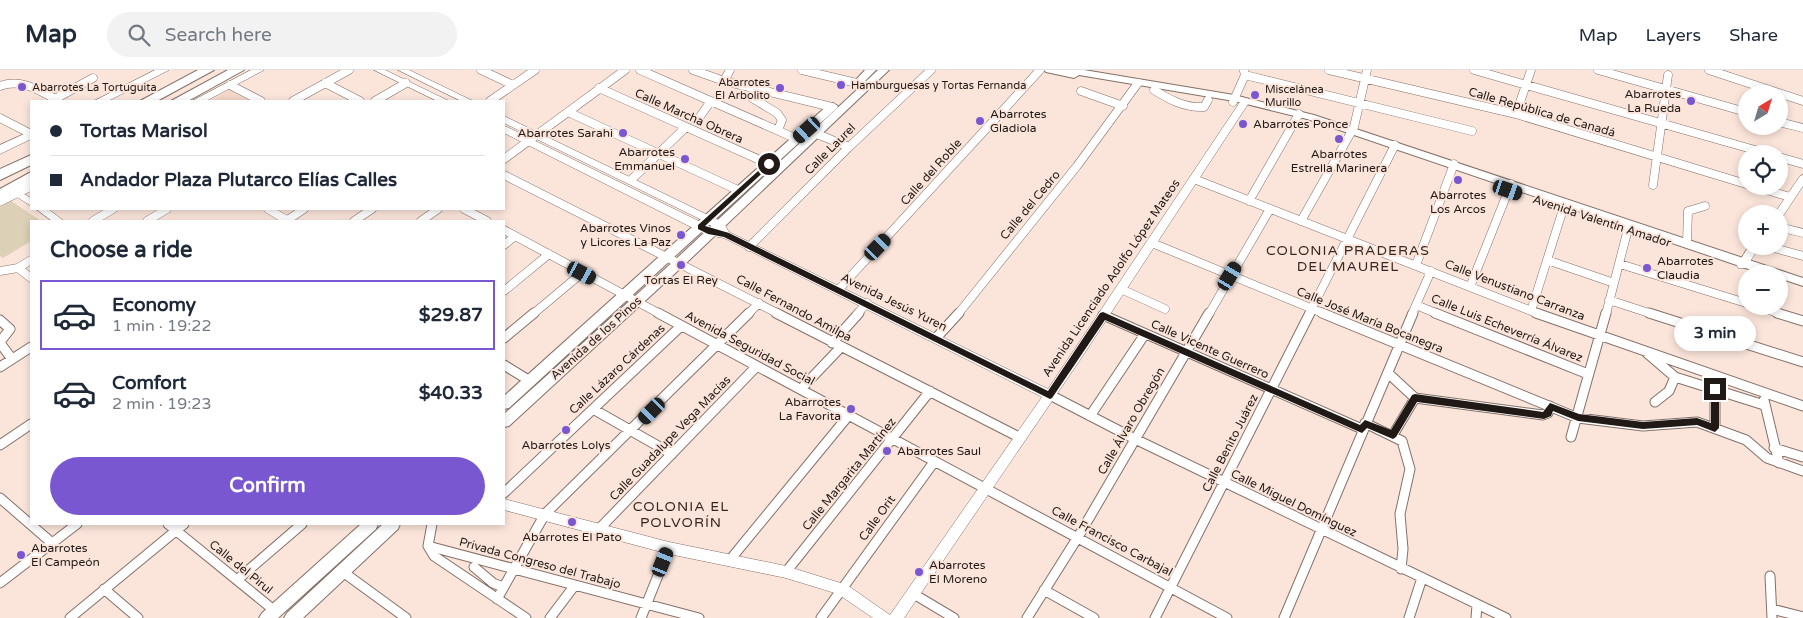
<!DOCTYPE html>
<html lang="en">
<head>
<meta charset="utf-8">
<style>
	body { margin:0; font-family:"Varela Round",sans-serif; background:#f2f2f3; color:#1f2937; height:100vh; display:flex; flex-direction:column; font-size:19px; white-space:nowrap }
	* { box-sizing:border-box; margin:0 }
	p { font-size:16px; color:#747a83 }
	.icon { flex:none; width:28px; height:28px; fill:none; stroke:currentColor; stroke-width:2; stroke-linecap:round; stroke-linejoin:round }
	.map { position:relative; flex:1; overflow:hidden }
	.details { position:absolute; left:30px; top:150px; width:475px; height:305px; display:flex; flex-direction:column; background:#fff; border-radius:0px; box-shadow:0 2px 8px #0003 }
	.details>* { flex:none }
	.guide { position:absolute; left:30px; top:30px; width:475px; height:110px; border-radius:0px; box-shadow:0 2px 8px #0003; display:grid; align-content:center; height:110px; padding:0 20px; background:#fff }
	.needle { width:32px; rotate:38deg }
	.buttons { position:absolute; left:1738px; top:15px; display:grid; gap:10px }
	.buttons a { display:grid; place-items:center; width:50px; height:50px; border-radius:50%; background:#fff; box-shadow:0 2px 8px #0003; font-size:25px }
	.end { position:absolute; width:22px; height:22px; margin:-11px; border:6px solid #201915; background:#fff; box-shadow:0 0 0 2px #fff }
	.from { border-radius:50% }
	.bubble { position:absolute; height:35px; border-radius:18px; background:#fff; box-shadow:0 2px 8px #0003; font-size:16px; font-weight:800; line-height:35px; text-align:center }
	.car { position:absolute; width:15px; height:30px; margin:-15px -8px; border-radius:6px; box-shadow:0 0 4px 1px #0007; background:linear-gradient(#222 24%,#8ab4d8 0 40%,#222 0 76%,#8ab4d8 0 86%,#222 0) }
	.guide b { display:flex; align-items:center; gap:18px; height:48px; font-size:19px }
	.guide b+b { border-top:1px solid #e0e1e3 }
	.guide i { width:12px; height:12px; background:#1f2937 }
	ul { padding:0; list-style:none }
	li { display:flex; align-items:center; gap:15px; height:70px; margin:0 10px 8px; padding:0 10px; border:2px solid transparent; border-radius:0px }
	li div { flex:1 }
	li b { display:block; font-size:19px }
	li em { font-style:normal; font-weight:800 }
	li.active { border-color:#7957d1 }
	li>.icon { width:45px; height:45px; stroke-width:1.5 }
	h2 { padding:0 20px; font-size:22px; line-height:60px }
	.primary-button { display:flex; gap:10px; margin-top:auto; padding:10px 20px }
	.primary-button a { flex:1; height:58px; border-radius:30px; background:#7957d1; color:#fff; font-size:20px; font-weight:800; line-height:58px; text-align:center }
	header { display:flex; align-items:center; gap:30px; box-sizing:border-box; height:70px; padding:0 25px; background:#fff; border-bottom:1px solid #e0e1e3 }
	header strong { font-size:24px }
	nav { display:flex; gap:28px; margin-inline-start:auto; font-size:18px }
	.search { width:350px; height:45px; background:#f2f2f3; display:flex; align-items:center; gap:12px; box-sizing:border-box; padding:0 18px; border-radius:28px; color:#747a83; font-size:19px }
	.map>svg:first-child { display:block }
	.built { fill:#f5d7ca }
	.green { fill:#dcd1b6 }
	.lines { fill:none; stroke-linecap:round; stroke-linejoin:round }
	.minor-far1-casing { stroke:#847067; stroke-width:9 }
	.minor-casing { stroke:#847067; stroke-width:11 }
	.tertiary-casing { stroke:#847067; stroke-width:1 }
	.secondary-casing { stroke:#847067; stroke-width:2 }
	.primary-casing { stroke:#847067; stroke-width:1 }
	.motorway-casing { stroke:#847067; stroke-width:2 }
	.minor-far1 { stroke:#fff; stroke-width:8 }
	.minor { stroke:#fff; stroke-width:9 }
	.tertiary { fill:#fff; fill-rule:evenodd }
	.secondary { fill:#fff; fill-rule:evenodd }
	.primary { fill:#fff; fill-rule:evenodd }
	.motorway { fill:#fff; fill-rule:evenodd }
	.route { fill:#201915 }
	.poi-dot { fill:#7957d1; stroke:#fbe5db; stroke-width:2 }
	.labels { text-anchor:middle; stroke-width:4; stroke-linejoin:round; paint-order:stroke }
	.far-poi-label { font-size:11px; fill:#201915; stroke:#fbe5db; text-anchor:start }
	.poi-label { font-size:12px; fill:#201915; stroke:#fbe5db; text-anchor:start }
	.street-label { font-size:12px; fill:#201915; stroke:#fbe5db }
	.neighbourhood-label { font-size:14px; letter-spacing:1px; fill:#37261f; stroke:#fbe5db }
</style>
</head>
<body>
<header>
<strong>Map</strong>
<div class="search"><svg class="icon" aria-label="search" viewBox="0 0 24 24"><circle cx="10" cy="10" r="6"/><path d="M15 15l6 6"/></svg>Search here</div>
<nav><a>Map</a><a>Layers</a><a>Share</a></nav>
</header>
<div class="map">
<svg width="1803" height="548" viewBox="0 0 1803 548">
	<rect width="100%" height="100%" fill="#fbe5db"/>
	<!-- built -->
	<path class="built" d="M 231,19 L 253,31 L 209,31 Z"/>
	<!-- green -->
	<path class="green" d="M 11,131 L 41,151 L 31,151 L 31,171 L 3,188 L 0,186 L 0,137 Z"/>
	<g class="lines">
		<defs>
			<path id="minor-far1" d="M 481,0 L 513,15
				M 640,0 L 797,69
				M 693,0 L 724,11 L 832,37
				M 802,0 L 865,15
				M 1329,0 L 1516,44 L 1746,114
				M 1474,0 L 1769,84
				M 1598,0 L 1746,42
				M 1709,0 L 1803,31
				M 1245,5 L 1472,61
				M 724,11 L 730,0
				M 325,13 L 360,31
				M 230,15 L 261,31
				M 0,16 C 22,8 40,21 59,31
				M 599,18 L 769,94
				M 756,19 L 752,28 L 777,43 L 782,50 L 778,60
				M 1154,20 C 1170,30 1185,38 1204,37 L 1208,30
				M 1081,21 L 1123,36
				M 55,29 L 93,8
				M 293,31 L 349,0
				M 375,31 L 406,13
				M 490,31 L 535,0
				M 1233,32 L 1245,5 L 1244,1
				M 568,42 L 740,121
				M 1516,44 L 1531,0
				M 701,45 L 711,31
				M 0,48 L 31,64
				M 1779,52 L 1803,58
				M 807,60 L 849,77
				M 1779,87 L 1803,94
				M 504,89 L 625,0
				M 504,105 L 779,244
				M 1194,109 L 1539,244
				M 631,110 L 685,58
				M 1653,115 L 1668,5
				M 1754,116 L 1790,127
				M 1249,131 L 1299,44
				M 268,139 L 288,151
				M 464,139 L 487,151
				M 93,151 L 113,139
				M 147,151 L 167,139
				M 286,151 L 304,139
				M 354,151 L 372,139
				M 421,151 L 438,139
				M 1301,151 L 1354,57 L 1367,0
				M 1779,157 L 1803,163
				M 504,160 L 660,244
				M 1152,173 L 1325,244
				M 1687,173 L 1688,141 L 1705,136
				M 504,175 L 515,166
				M 1767,176 L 1803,186
				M 749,177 L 849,77 L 931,0
				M 1547,190 L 1614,213
				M 1620,194 L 1746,233
				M 1416,195 L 1454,94
				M 18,198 L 31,208
				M 0,201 L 18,198 L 31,190
				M 1470,217 L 1511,114
				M 839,219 L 1040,0
				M 1121,219 L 1165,239
				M 504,221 L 549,184
				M 1609,230 L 1652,244
				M 1416,235 L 1438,244
				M 1756,236 L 1781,244
				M 1531,241 L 1565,133
				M 533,244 L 582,203
				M 748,244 L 759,233
				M 857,244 L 867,233
				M 958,244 L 1077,96 L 1138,13
				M 1209,244 L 1270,139
				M 1309,244 L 1395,75
				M 1412,244 L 1431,201
				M 1606,244 L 1629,155"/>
			<path id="minor" d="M 658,243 L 1227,548
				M 776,243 L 1019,367
				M 1322,243 L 1578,348 L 1643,356 L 1697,352 L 1746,370 L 1767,388 L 1803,401
				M 1435,243 L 1588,304
				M 1536,243 L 1803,336
				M 1649,243 L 1803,292
				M 1777,243 L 1803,251
				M 1103,245 L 1362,359
				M 0,250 L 10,259 L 0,272
				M 504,268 L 534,243
				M 936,268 L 959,243
				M 0,273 L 12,289
				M 832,273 L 859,243
				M 1647,283 L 1675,307 L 1764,335
				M 504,295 L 530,311
				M 0,297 L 31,277
				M 1388,303 L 1415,328 L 1543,345 L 1548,343 L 1550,336
				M 801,319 L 841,277
				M 1715,319 L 1715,358
				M 1050,325 L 1135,369 L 1506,548
				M 1764,330 L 1779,393
				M 1655,332 L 1669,321 L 1675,307
				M 593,339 L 672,384
				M 1090,346 L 1145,264
				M 1365,353 L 1402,371 L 1410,399 L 1400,444 L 1403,479 L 1401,499
				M 1393,365 L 1415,328
				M 1571,367 L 1606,243
				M 0,375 L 31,354
				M 1774,378 L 1803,387
				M 504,423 L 681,256
				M 0,428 L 52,473
				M 168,454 L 275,541
				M 432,454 L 428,476 L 434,486 L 526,548
				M 600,458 L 757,296
				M 428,476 L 699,548
				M 729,491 L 849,345
				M 474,497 L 493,513 L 503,517
				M 343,502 L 406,548
				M 786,502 L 930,321
				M 1770,506 L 1772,548
				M 237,510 L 302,454
				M 0,513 L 77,454
				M 104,519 L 138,548
				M 1044,520 L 1094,548
				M 912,523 L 954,548
				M 497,529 L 545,444 L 749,243
				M 1772,539 L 1803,547
				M 70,548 L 184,454
				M 550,548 L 575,515
				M 641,548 L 669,478
				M 821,548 L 934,392
				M 1027,548 L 1078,467 L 1209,243
				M 1155,548 L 1310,243
				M 1284,548 L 1413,243
				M 1409,548 L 1422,508
				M 1476,548 L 1477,535"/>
			<path id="tertiary" d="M 374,0 L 385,0 L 449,31 L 437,31 Z
				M 398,0 L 409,0 L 473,31 L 461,31 Z
				M 1245,28 L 1250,31 L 1080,290 L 904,548 L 873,548 L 838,524 L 786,508 L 669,484 L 504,440 L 504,429 L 669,472 L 786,496 L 847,515 L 890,545 L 1042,327 L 724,168 L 707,165 L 504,63 L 504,56 L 507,57 L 717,160 L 704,151 L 504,53 L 504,46 L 712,147 L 723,152 L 729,162 L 1048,319 L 1242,29 Z
				M 1803,105 L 1803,116 L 1783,146 L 1779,147 L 1779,144 L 1774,144 L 1800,106 Z
				M 17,120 L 31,128 L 31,136 L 14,125 L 12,123 Z
				M 36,139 L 48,139 L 64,151 L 52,151 Z
				M 1749,176 L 1760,176 L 1746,198 L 1738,198 L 1737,195 Z"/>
			<path id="secondary" d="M 865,0 L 876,0 L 858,18 L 852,18 L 852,14 Z
				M 878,0 L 889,0 L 683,196 L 509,356 L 504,357 L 504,344 L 675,190 Z
				M 1044,0 L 1084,0 L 1234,25 L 1314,45 L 1803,208 L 1803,216 L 1779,208 L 1779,204 L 1763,204 L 1307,49 L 1234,31 L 1079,5 L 1074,8 L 1046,2 Z
				M 833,33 L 838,36 L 837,38 L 509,338 L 504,339 L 504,326 L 829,34 Z
				M 361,454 L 378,454 L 376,459 L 278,548 L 259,548 L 262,543 Z
				M 383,454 L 400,454 L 398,459 L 303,548 L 284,548 L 287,543 Z"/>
			<path id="primary" d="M 155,0 L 169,0 L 108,31 L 94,31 Z
				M 251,0 L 264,0 L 206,31 L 192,31 Z
				M 31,61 L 31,69 L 0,84 L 0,75 Z
				M 31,112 L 31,121 L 0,136 L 0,127 Z"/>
			<path id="motorway" d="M 198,0 L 214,0 L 157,31 L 140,31 Z
				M 228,0 L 244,0 L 188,31 L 171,31 Z
				M 31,85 L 31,95 L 0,110 L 0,99 Z
				M 31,102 L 31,113 L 0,131 L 0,119 Z"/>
		</defs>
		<!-- minor-far1 casing -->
		<use href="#minor-far1" class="minor-far1-casing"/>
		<!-- minor casing -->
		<use href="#minor" class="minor-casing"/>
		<!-- tertiary casing -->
		<use href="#tertiary" class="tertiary-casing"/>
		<!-- secondary casing -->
		<use href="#secondary" class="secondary-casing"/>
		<!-- primary casing -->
		<use href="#primary" class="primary-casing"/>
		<!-- motorway casing -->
		<use href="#motorway" class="motorway-casing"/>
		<!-- minor-far1 -->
		<use href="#minor-far1" class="minor-far1"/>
		<!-- minor -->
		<use href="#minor" class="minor"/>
		<!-- tertiary -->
		<use href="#tertiary" class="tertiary"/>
		<!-- secondary -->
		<use href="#secondary" class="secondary"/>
		<!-- primary -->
		<use href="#primary" class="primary"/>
		<!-- motorway -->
		<use href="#motorway" class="motorway"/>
	</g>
	<!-- route -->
	<path class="route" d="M 767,93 L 772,94 L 705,156 L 729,163 L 1048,321 L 1100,243 L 1103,242 L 1360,355 L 1365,350 L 1391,360 L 1412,325 L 1415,324 L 1543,342 L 1550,333 L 1579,344 L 1643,352 L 1697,348 L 1711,353 L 1711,319 L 1715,316 L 1719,319 L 1719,358 L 1715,362 L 1697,355 L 1643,359 L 1578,351 L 1553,341 L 1551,346 L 1544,349 L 1417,332 L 1396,367 L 1393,369 L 1367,358 L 1362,363 L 1105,250 L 1052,328 L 1050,329 L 724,167 L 708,164 L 698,159 L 698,155 Z"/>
	<!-- markers -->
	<g class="poi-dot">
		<circle cx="841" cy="15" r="5"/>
		<circle cx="22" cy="17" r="5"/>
		<circle cx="780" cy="18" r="5"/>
		<circle cx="1255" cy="25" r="5"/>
		<circle cx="1691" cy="31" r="5"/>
		<circle cx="980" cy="51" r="5"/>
		<circle cx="1243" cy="54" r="5"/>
		<circle cx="623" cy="63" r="5"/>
		<circle cx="1339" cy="69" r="5"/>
		<circle cx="685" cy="89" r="5"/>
		<circle cx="1458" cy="110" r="5"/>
		<circle cx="681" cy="165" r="5"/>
		<circle cx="681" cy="195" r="5"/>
		<circle cx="1647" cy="198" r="5"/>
		<circle cx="851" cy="339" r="5"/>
		<circle cx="566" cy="360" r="5"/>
		<circle cx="887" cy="381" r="5"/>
		<circle cx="572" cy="452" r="5"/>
		<circle cx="21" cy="485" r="5"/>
		<circle cx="919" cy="502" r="5"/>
	</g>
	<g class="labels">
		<!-- far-poi labels -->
		<g class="far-poi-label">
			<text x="770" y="16" text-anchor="end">Abarrotes<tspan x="770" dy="13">El Arbolito</tspan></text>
			<text x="851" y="19">Hamburguesas y Tortas Fernanda</text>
			<text x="32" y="21">Abarrotes La Tortuguita</text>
			<text x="1265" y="23">Miscelánea<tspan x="1265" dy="13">Murillo</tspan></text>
		</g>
		<!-- poi labels -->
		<g class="poi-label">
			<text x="1681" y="28" text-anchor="end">Abarrotes<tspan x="1681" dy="14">La Rueda</tspan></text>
			<text x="990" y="48">Abarrotes<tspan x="990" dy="14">Gladiola</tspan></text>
			<text x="1253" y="58">Abarrotes Ponce</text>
			<text x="613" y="67" text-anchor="end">Abarrotes Sarahi</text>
			<text x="675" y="86" text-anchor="end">Abarrotes<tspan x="675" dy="14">Emmanuel</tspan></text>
			<text x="1339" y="88" text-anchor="middle">Abarrotes<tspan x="1339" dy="14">Estrella Marinera</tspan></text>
			<text x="1458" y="129" text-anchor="middle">Abarrotes<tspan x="1458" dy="14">Los Arcos</tspan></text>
			<text x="671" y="162" text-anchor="end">Abarrotes Vinos<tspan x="671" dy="14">y Licores La Paz</tspan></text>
			<text x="1657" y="195">Abarrotes<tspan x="1657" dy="14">Claudia</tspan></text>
			<text x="681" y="214" text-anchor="middle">Tortas El Rey</text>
			<text x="841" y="336" text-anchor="end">Abarrotes<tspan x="841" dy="14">La Favorita</tspan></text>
			<text x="566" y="379" text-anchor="middle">Abarrotes Lolys</text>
			<text x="897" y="385">Abarrotes Saul</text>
			<text x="572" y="471" text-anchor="middle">Abarrotes El Pato</text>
			<text x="31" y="482">Abarrotes<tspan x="31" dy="14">El Campeón</tspan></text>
			<text x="929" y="499">Abarrotes<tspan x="929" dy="14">El Moreno</tspan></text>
		</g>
		<!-- street labels -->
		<g class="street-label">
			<text transform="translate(1542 42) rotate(16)" y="4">Calle República de Canadá</text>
			<text transform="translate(689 46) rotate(24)" y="4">Calle Marcha Obrera</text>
			<text transform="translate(830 79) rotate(-45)" y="4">Calle Laurel</text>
			<text transform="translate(931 102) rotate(-48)" y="4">Calle del Roble</text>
			<text transform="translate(1030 135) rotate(-50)" y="4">Calle del Cedro</text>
			<text transform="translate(1602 151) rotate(18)" y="4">Avenida Valentín Amador</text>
			<text transform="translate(1111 208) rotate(-56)" y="4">Avenida Licenciado Adolfo López Mateos</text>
			<text transform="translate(1515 220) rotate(21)" y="4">Calle Venustiano Carranza</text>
			<text transform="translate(894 232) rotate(26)" y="4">Avenida Jesús Yuren</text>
			<text transform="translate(794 238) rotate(28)" y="4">Calle Fernando Amilpa</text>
			<text transform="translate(1370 250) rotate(22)" y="4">Calle José María Bocanegra</text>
			<text transform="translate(1507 258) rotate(22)" y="4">Calle Luis Echeverría Álvarez</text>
			<text transform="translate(596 268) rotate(-42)" y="4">Avenida de los Pinos</text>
			<text transform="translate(750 278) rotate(28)" y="4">Avenida Seguridad Social</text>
			<text transform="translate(1210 279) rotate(24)" y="4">Calle Vicente Guerrero</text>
			<text transform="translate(617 299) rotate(-43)" y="4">Calle Lázaro Cárdenas</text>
			<text transform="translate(1131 351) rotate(-60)" y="4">Calle Álvaro Obregón</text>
			<text transform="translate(670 368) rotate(-46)" y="4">Calle Guadalupe Vega Macías</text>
			<text transform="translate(1230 373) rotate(-63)" y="4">Calle Benito Juárez</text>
			<text transform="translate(849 404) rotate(-51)" y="4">Calle Margarita Martínez</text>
			<text transform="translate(1294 433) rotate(26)" y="4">Calle Miguel Domínguez</text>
			<text transform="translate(877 448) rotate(-54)" y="4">Calle Orit</text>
			<text transform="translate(1112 471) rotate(28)" y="4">Calle Francisco Carbajal</text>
			<text transform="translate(540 493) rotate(15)" y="4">Privada Congreso del Trabajo</text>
			<text transform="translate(241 497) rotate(39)" y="4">Calle del Pirul</text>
		</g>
		<!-- neighbourhood labels -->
		<g class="neighbourhood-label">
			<text x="1348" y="185">COLONIA PRADERAS<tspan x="1348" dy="16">DEL MAUREL</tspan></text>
			<text x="681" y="441">COLONIA EL<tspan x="681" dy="16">POLVORÍN</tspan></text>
		</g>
	</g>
</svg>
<div class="buttons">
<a><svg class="needle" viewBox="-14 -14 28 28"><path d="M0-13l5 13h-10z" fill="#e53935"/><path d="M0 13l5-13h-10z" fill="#747a83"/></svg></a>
<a><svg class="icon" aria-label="locate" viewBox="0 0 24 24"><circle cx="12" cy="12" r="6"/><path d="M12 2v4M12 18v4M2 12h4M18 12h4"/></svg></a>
<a>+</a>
<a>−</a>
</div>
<i class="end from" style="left:769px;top:94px"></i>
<i class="end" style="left:1715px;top:319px"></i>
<div class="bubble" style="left:1674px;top:246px;width:82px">3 min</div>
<i class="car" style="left:807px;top:60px;rotate:228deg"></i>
<i class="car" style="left:1508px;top:120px;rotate:109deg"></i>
<i class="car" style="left:878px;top:177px;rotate:44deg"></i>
<i class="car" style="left:582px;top:203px;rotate:118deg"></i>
<i class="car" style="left:1230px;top:206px;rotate:31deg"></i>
<i class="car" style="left:652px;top:341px;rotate:225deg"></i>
<i class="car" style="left:663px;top:492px;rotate:22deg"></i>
<div class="guide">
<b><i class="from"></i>Tortas Marisol</b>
<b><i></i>Andador Plaza Plutarco Elías Calles</b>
</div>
<section class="details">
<h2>Choose a ride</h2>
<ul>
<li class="active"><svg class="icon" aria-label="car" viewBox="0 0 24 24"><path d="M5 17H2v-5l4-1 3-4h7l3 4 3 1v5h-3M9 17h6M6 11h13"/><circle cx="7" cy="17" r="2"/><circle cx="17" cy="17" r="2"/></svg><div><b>Economy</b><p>1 min · 19:22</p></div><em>$29.87</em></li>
<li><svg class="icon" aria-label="car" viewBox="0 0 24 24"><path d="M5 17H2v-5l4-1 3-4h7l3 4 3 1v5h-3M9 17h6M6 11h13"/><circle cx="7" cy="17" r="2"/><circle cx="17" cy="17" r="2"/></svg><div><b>Comfort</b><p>2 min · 19:23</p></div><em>$40.33</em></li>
</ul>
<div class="primary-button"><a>Confirm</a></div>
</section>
</div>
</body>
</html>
